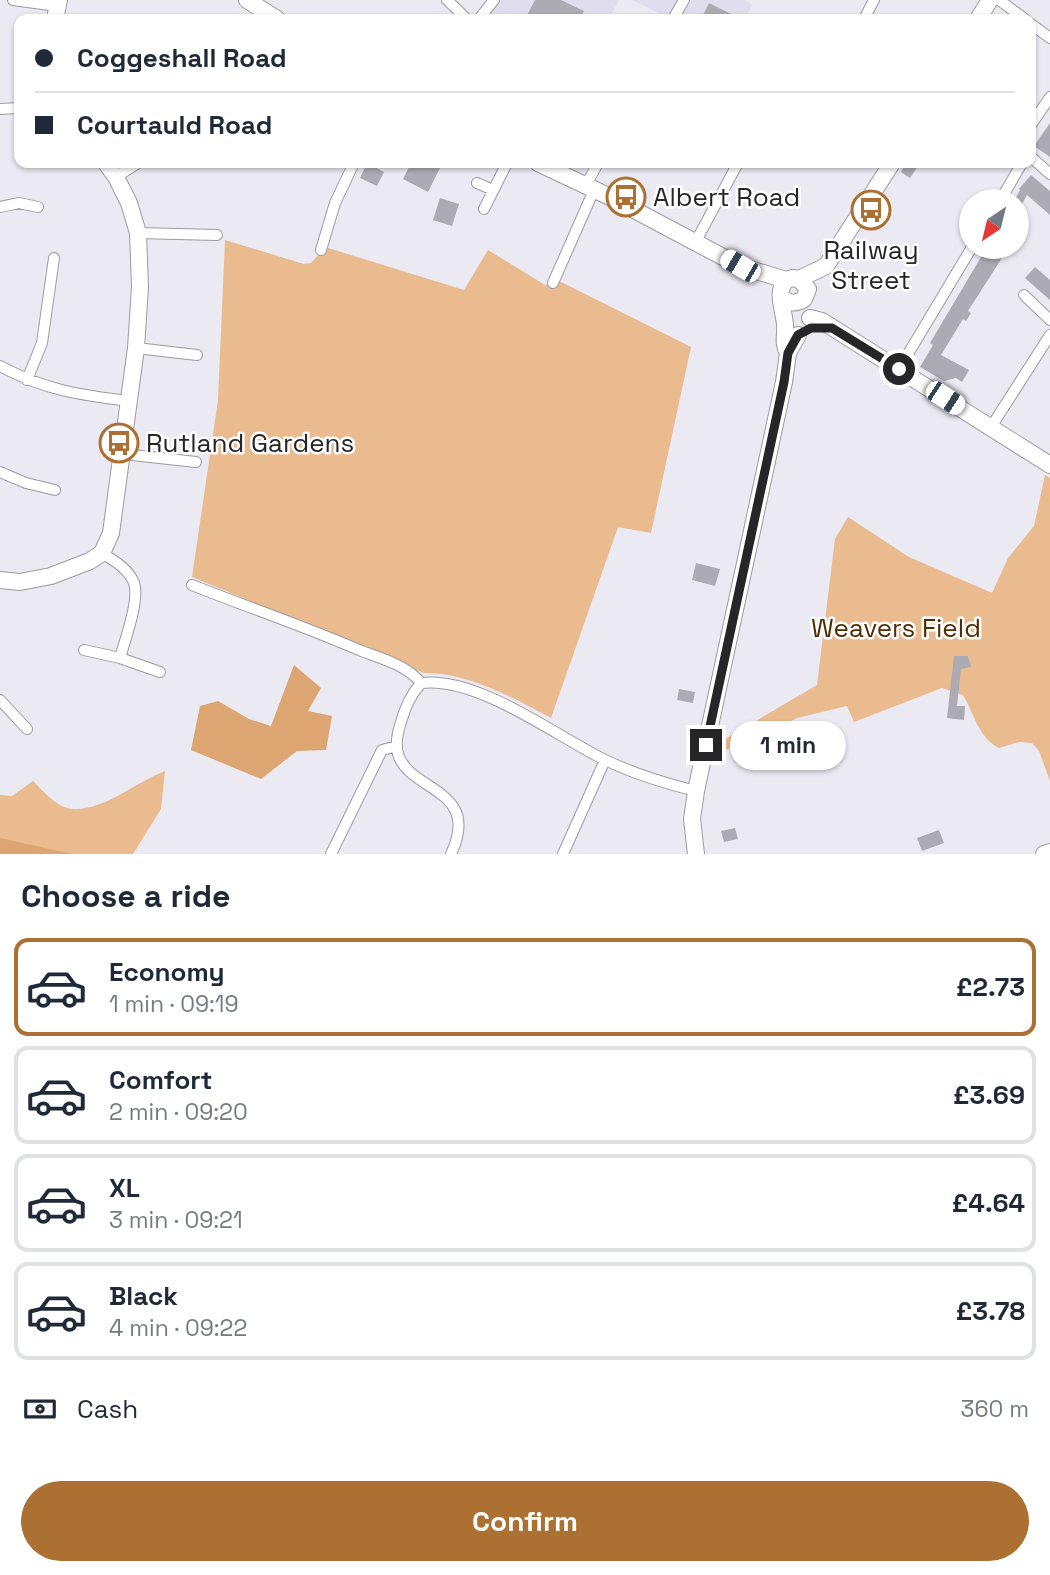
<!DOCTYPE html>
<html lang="en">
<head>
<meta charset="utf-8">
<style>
	body { margin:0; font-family:"Space Grotesk",sans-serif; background:#f6f6f7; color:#1f2937; height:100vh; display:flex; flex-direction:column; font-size:26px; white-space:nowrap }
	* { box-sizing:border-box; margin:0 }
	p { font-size:23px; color:#747a83 }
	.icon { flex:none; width:38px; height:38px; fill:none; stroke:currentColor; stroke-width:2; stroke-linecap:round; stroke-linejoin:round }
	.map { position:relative; height:854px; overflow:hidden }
	.drawer { display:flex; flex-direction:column; background:#fff; flex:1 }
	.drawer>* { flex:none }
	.banner { position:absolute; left:14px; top:14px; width:1022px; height:154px; border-radius:14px; box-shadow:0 2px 5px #0004; display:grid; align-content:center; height:154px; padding:0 21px; background:#fff }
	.needle { width:46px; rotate:215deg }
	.fabs { position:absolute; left:959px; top:189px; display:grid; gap:14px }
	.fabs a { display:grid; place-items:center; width:70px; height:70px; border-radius:50%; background:#fff; box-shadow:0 2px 5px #0004; font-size:35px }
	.end { position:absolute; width:32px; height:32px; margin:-16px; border:9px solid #262629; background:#fff; box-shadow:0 0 0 4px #fff }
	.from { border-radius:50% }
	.bubble { position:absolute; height:49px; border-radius:24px; background:#fff; box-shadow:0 2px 5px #0004; font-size:23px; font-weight:600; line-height:49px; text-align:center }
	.car { position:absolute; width:21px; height:42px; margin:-21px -10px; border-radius:9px; box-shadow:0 0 5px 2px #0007; background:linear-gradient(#fff 24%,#345 0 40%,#fff 0 76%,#345 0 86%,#fff 0) }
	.banner b { display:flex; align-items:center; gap:24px; height:66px; font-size:26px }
	.banner b+b { border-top:2px solid #e0e1e3 }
	.banner i { width:18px; height:18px; background:#1f2937 }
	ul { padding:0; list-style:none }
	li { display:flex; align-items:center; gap:21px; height:98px; margin:0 14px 10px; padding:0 7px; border:4px solid #e0e1e3; border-radius:14px }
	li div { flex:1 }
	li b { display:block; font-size:26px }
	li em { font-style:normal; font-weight:600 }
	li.on { border-color:#ac7032 }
	li>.icon { width:63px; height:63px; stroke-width:1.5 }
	h2 { padding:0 21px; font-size:32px; line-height:84px }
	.pay { display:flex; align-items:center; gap:18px; height:77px; padding:0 21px; font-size:26px }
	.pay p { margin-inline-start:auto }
	.button { display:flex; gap:14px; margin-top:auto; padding:14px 21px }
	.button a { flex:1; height:80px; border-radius:42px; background:#ac7032; color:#fff; font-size:28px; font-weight:600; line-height:80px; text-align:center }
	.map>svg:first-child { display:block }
	.built { fill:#e0ddee }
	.green { fill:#eabb8f }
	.forest { fill:#dca571 }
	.building { fill:#acabb3 }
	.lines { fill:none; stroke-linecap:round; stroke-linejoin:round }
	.street-casing { stroke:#9c9aa2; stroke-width:12 }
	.secondary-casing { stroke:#9c9aa2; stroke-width:18 }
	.street { stroke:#fff; stroke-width:10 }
	.secondary { stroke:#fff; stroke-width:16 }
	.route { stroke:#262629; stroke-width:9 }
	.labels { text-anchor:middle; stroke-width:5; stroke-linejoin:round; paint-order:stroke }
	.poi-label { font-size:26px; fill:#262629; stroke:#fff; text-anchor:start }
	.park-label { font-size:26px; fill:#512d02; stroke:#fff }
</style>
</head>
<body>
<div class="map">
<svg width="1050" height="854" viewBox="0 0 1050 854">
	<rect width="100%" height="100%" fill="#ebe9f2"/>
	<!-- built -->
	<path class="built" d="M 494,0 L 619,0 L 609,19 L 479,19 Z
		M 632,0 L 744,0 L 752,5 L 745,19 L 672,19 Z"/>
	<!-- green -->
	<path class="green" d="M 225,240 L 304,264 L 311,263 L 325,247 L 464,290 L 488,250 L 545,285 L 561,282 L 691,347 L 651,533 L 618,527 L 551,718 C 511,697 470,673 424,673 L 192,577 L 218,400 Z
		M 1045,475 L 1050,478 L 1050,781 L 1039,751 L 1032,743 L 1019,742 L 999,748 C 978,737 975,715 963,695 L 942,688 L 854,722 L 847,706 L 797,718 L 733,748 L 714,752 L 715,745 L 817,685 L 835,539 L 848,517 L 909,557 L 992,593 L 1008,558 L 1034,526 Z
		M 165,771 L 161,809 L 133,854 L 0,854 L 0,795 L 12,796 L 33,781 C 44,792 58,809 74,809 C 105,810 136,782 165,771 Z"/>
	<!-- forest -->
	<path class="forest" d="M 294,665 L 321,688 L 308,711 L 332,716 L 326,750 L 297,751 L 261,779 L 191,750 L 200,706 L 218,701 L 249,719 L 271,726 Z
		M 0,838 L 72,854 L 0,854 Z"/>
	<!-- building -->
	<path class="building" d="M 535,0 L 561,0 L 584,11 L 580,19 L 525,19 Z
		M 709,3 L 741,19 L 701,19 Z
		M 1050,123 L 1050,157 L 1034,146 Z
		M 367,163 L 384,172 L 377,186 L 360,178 Z
		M 411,163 L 435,163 L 441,166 L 428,192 L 403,179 Z
		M 906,163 L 920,163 L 910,178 L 901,172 Z
		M 1031,175 L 1050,191 L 1050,215 L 1027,195 L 1017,213 L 1017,201 L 1014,201 L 1020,190 L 1019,189 Z
		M 440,198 L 459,204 L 452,226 L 433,220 Z
		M 987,247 L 1009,247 L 968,311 L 971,313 L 966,321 L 963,319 L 941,355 L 969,370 L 962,382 L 956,378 L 944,381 L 920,367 L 933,345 L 930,343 Z
		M 1035,267 L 1050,280 L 1050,300 L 1025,278 Z
		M 696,563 L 720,569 L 715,586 L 692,580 Z
		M 954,656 L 968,656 L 971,667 L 961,669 L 957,706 L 965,706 L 964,720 L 947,718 Z
		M 679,689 L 695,692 L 693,703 L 677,700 Z
		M 735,828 L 738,839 L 724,842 L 721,831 Z
		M 939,830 L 944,843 L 922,851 L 917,838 Z"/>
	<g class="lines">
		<defs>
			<path id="street" d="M 13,0 L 57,6
				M 447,0 L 467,19
				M 999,0 L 1025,19
				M 479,19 L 494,0
				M 673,19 L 684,0
				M 864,19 L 874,0
				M 1031,24 L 1050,38
				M 0,109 L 19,108
				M 1031,125 L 1050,97
				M 1031,157 L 1050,174
				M 116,177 L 138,163
				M 477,183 L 493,190
				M 586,185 L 598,163
				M 1000,201 L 1022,163
				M 0,207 L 19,203 L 38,207
				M 484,209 L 507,163
				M 138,233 L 217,235
				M 696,241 L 738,163
				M 321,250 L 335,203 L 354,163
				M 553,283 L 594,190
				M 1024,295 L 1050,320
				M 136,348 L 197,355
				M 0,366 C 45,390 79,395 129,401
				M 899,369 L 972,247
				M 27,380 L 42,343 L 54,258
				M 991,427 L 1050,335
				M 123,454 L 196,462
				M 0,472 L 26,483 L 55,490
				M 102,553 C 113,560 129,569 134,583 C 140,599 125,640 120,658 L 160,672
				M 192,585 C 247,607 304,626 359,650 C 380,658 407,665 421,683
				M 84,650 L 120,658
				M 421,683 C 477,676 553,734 603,759 C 630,772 667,784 696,791
				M 421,683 C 410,696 406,706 401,722 C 398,731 395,744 398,754 C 409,792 482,788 451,854
				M 0,700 L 27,729
				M 331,854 L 382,750 L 397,746
				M 563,854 L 605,760"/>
			<path id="secondary" d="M 247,0 L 277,19
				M 55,19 L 59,0
				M 978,19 L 990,0
				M 538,163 L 608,196 L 740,266 L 786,280 L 793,278 L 799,279 L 826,266 L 892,163
				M 786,280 C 775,293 784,309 785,325 C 786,336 782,342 788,353
				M 782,298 C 790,304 796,304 804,299 L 808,289 L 799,279
				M 810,318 L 822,321 L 1050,465
				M 0,580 L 20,582 L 51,576 L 90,561 L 102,553 L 111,533 L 136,348 L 140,287 L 138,233 L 129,203 L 116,177 L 106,163
				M 696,854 L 692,819 L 696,791 L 784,382 L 788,353 L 798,335
				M 1044,854 L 1050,852"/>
		</defs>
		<!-- street casing -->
		<use href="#street" class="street-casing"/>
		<!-- secondary casing -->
		<use href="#secondary" class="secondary-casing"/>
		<!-- street -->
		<use href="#street" class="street"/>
		<!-- secondary -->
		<use href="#secondary" class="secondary"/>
	</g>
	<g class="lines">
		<!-- route -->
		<path class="route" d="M 706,745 L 784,382 L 788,353 L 798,335 L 811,328 L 832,328 L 899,369"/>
	</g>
	<!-- icons -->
	<defs>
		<symbol id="bus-ring" viewBox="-11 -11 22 22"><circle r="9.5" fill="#fff" stroke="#ac7032" stroke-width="1.5"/><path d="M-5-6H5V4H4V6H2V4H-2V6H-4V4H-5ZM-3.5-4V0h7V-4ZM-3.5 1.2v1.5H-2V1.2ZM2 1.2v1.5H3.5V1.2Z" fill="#ac7032"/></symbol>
	</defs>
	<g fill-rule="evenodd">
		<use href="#bus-ring" x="604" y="175" width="44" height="44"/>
		<use href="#bus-ring" x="849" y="188" width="44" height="44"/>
		<use href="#bus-ring" x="97" y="421" width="44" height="44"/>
	</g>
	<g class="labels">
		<!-- poi labels -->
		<g class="poi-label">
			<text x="653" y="206">Albert Road</text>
			<text x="871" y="259" text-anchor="middle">Railway<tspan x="871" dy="30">Street</tspan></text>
			<text x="146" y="452">Rutland Gardens</text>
		</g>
		<!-- park labels -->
		<g class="park-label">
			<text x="896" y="637">Weavers Field</text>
		</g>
	</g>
</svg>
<div class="fabs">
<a><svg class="needle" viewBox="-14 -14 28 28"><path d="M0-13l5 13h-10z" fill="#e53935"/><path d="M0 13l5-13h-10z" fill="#747a83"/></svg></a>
</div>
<i class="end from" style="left:899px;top:369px"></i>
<i class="end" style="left:706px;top:745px"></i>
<div class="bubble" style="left:730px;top:721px;width:116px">1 min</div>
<i class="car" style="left:740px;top:266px;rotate:300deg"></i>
<i class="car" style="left:945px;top:398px;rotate:123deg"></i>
<div class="banner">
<b><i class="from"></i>Coggeshall Road</b>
<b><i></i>Courtauld Road</b>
</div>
</div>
<section class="drawer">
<h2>Choose a ride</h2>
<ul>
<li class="on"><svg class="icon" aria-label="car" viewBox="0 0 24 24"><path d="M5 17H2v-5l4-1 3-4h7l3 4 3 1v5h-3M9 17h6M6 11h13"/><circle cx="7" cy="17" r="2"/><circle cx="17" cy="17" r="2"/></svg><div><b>Economy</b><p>1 min · 09:19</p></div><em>£2.73</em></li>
<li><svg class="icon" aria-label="car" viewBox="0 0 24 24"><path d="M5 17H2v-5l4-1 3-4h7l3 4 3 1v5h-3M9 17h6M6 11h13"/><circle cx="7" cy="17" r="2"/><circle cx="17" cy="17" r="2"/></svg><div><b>Comfort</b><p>2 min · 09:20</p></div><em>£3.69</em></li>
<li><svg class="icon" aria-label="car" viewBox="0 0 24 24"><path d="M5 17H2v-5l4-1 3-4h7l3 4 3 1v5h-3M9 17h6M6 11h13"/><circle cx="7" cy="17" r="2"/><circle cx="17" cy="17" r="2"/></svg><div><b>XL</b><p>3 min · 09:21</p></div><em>£4.64</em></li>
<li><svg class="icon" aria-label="car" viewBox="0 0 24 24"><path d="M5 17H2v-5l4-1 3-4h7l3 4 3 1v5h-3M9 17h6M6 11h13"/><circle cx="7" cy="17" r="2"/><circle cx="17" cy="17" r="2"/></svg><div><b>Black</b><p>4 min · 09:22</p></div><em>£3.78</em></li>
</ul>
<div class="pay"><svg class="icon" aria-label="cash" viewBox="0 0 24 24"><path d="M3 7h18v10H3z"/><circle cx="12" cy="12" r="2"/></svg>Cash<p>360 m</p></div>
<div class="button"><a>Confirm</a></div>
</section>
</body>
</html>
